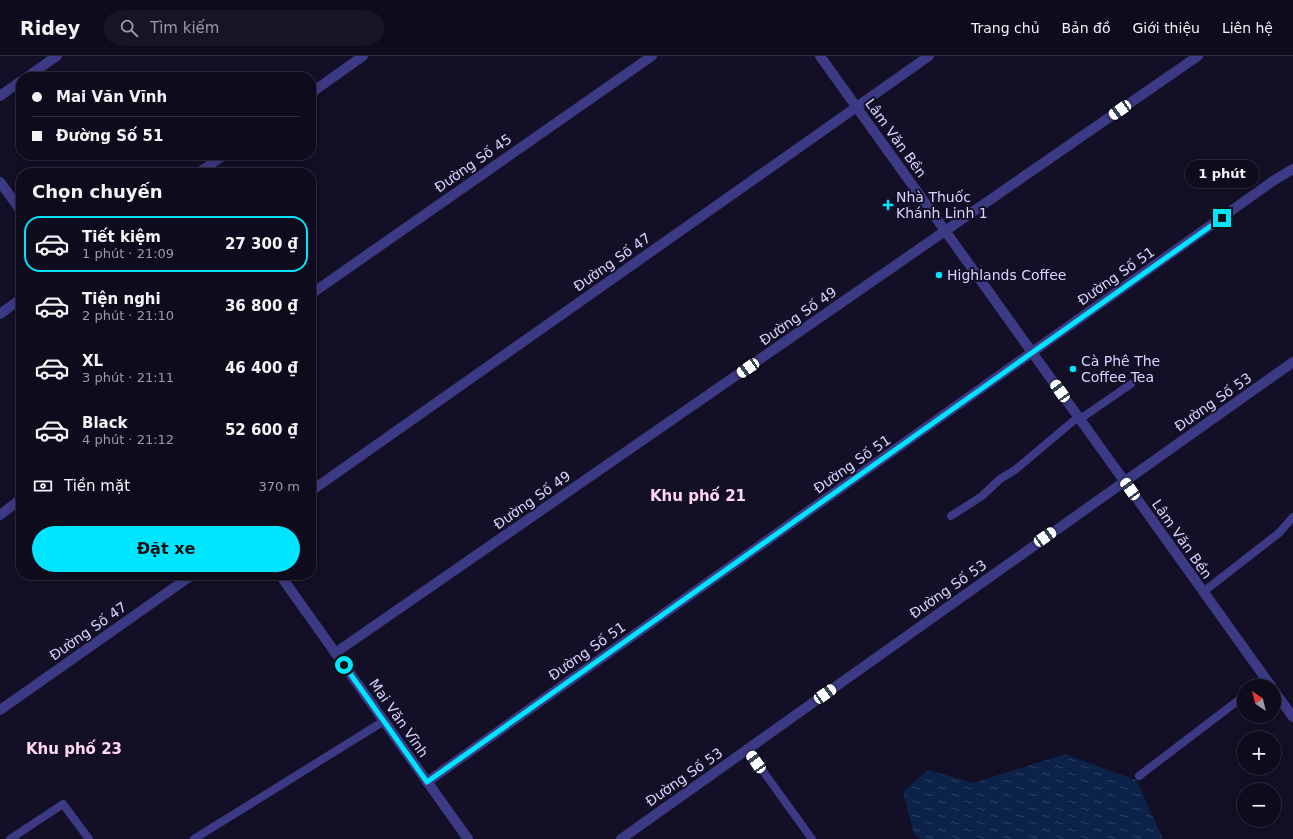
<!DOCTYPE html>
<html lang="vi">
<head>
<meta charset="utf-8">
<style>
	body { margin:0; font-family:"DejaVu Sans",sans-serif; background:#171425; color:#f1f3f6; height:100vh; display:flex; flex-direction:column; font-size:15px; white-space:nowrap }
	* { box-sizing:border-box; margin:0 }
	p { font-size:13px; color:#9b9ba3 }
	.icon { flex:none; width:22px; height:22px; fill:none; stroke:currentColor; stroke-width:2; stroke-linecap:round; stroke-linejoin:round }
	.map { position:relative; flex:1; overflow:hidden }
	.sheet { position:absolute; left:16px; top:112px; width:300px; height:412px; display:flex; flex-direction:column; background:#0e0b1c; border-radius:16px; box-shadow:0 2px 10px #0003,0 0 0 1px #2e2b3b }
	.sheet>* { flex:none }
	.banner { position:absolute; left:16px; top:16px; width:300px; height:88px; border-radius:16px; box-shadow:0 2px 10px #0003,0 0 0 1px #2e2b3b; display:grid; align-content:center; height:88px; padding:0 16px; background:#0e0b1c }
	.needle { width:26px; rotate:325deg }
	.buttons { position:absolute; left:1237px; top:623px; display:grid; gap:8px }
	.buttons a { display:grid; place-items:center; width:44px; height:44px; border-radius:50%; background:#0e0b1c; box-shadow:0 2px 10px #0003,0 0 0 1px #2e2b3b; font-size:20px }
	.end { position:absolute; width:18px; height:18px; margin:-9px; border:5px solid #00e5ff; background:#111; box-shadow:0 0 0 2px #111 }
	.from { border-radius:50% }
	.bubble { position:absolute; height:28px; border-radius:14px; background:#0e0b1c; box-shadow:0 2px 10px #0003,0 0 0 1px #2e2b3b; font-size:13px; font-weight:700; line-height:28px; text-align:center }
	.car { position:absolute; width:12px; height:24px; margin:-12px -6px; border-radius:5px; box-shadow:0 0 3px 1px #0007; background:linear-gradient(#fff 24%,#345 0 40%,#fff 0 76%,#345 0 86%,#fff 0) }
	.banner b { display:flex; align-items:center; gap:14px; height:38px; font-size:15px }
	.banner b+b { border-top:1px solid #2e2b3b }
	.banner i { width:10px; height:10px; background:#f1f3f6 }
	ul { padding:0; list-style:none }
	li { display:flex; align-items:center; gap:12px; height:56px; margin:0 8px 6px; padding:0 8px; border:2px solid transparent; border-radius:16px }
	li div { flex:1 }
	li b { display:block; font-size:15px }
	li em { font-style:normal; font-weight:700 }
	li.current { border-color:#00e5ff }
	li>.icon { width:36px; height:36px; stroke-width:1.5 }
	h2 { padding:0 16px; font-size:18px; line-height:48px }
	.pay { display:flex; align-items:center; gap:10px; height:44px; padding:0 16px; font-size:15px }
	.pay p { margin-inline-start:auto }
	.action { display:flex; gap:8px; margin-top:auto; padding:8px 16px }
	.action a { flex:1; height:46px; border-radius:24px; background:#00e5ff; color:#111; font-size:16px; font-weight:700; line-height:46px; text-align:center }
	header { display:flex; align-items:center; gap:24px; box-sizing:border-box; height:56px; padding:0 20px; background:#0e0b1c; border-bottom:1px solid #2e2b3b }
	header strong { font-size:19px }
	nav { display:flex; gap:22px; margin-inline-start:auto; font-size:14px }
	.search { width:280px; height:36px; background:#171425; display:flex; align-items:center; gap:10px; box-sizing:border-box; padding:0 14px; border-radius:22px; color:#9b9ba3; font-size:15px }
	.map>svg:first-child { display:block }
	.water { fill:url(#water-ripples) }
	.lines { fill:none; stroke-linecap:round; stroke-linejoin:round }
	.service { stroke:#3d3a85; stroke-width:8 }
	.minor { stroke:#3d3a85; stroke-width:10 }
	.tertiary { stroke:#3d3a85; stroke-width:10 }
	.route { stroke:#00e5ff; stroke-width:5 }
	.poi-dot { fill:#00e5ff; stroke:#130f26; stroke-width:1.5 }
	.labels { text-anchor:middle; stroke-width:4; stroke-linejoin:round; paint-order:stroke }
	.street-label { font-size:14px; fill:#d9d4ff; stroke:#130f26 }
	.poi-label { font-size:14px; fill:#d9d4ff; stroke:#130f26; text-anchor:start }
	.neighbourhood-label { font-size:15px; font-weight:bold; fill:#ffd6f0; stroke:#130f26 }
</style>
</head>
<body>
<header>
<strong>Ridey</strong>
<div class="search"><svg class="icon" aria-label="search" viewBox="0 0 24 24"><circle cx="10" cy="10" r="6"/><path d="M15 15l6 6"/></svg>Tìm kiếm</div>
<nav><a>Trang chủ</a><a>Bản đồ</a><a>Giới thiệu</a><a>Liên hệ</a></nav>
</header>
<div class="map">
<svg width="1293" height="783" viewBox="0 0 1293 783">
	<defs>
		<pattern id="water-ripples" width="26" height="14" patternUnits="userSpaceOnUse"><rect width="26" height="14" fill="#0c2248"/><path d="M2 4q2-2 4 0t4 0M15 11q2-2 4 0t4 0" fill="none" stroke="#2f4163"/></pattern>
	</defs>
	<rect width="100%" height="100%" fill="#130f26"/>
	<!-- water -->
	<path class="water" d="M 1065,698 L 1136,724 L 1163,783 L 922,783 L 914,778 L 903,736 L 928,714 L 973,727 Z"/>
	<g class="lines">
		<!-- service -->
		<path class="service" d="M 1080,363 L 1131,328
			M 951,460 L 982,440 L 1000,423 L 1015,414 L 1078,361
			M 1203,536 L 1279,477 L 1293,461
			M 1258,630 L 1266,624
			M 747,693 L 812,783
			M 1139,720 L 1244,640
			M 10,783 L 63,748 L 89,783
			M 194,783 L 384,665"/>
		<!-- minor -->
		<path class="minor" d="M 27,21 L 57,0
			M 311,37 L 363,0
			M 0,40 L 21,25
			M 198,117 L 224,99
			M 311,238 L 652,0
			M 0,258 L 21,243
			M 311,435 L 929,0
			M 0,459 L 21,443
			M 335,597 L 1198,0
			M 0,654 L 192,519
			M 427,726 L 1273,125 L 1293,113
			M 621,783 L 1293,306"/>
		<!-- tertiary -->
		<path class="tertiary" d="M 820,0 L 1271,630
			M 0,126 L 21,155
			M 280,519 L 468,783
			M 1274,635 L 1293,661"/>
	</g>
	<g class="lines">
		<!-- route -->
		<path class="route" d="M 344,609 L 427,726 L 1222,162"/>
	</g>
	<!-- markers -->
	<g class="poi-dot">
		<path d="M886 143h4v4h4v4h-4v4h-4v-4h-4v-4h4z"/>
		<circle cx="939" cy="219" r="4"/>
		<circle cx="1073" cy="313" r="4"/>
	</g>
	<g class="labels">
		<!-- street labels -->
		<g class="street-label">
			<text transform="translate(896 82) rotate(54)" y="5">Lâm Văn Bền</text>
			<text transform="translate(473 107) rotate(-35)" y="5">Đường Số 45</text>
			<text transform="translate(612 206) rotate(-35)" y="5">Đường Số 47</text>
			<text transform="translate(1116 220) rotate(-35)" y="5">Đường Số 51</text>
			<text transform="translate(798 260) rotate(-35)" y="5">Đường Số 49</text>
			<text transform="translate(1213 346) rotate(-35)" y="5">Đường Số 53</text>
			<text transform="translate(852 408) rotate(-35)" y="5">Đường Số 51</text>
			<text transform="translate(532 444) rotate(-35)" y="5">Đường Số 49</text>
			<text transform="translate(1182 483) rotate(55)" y="5">Lâm Văn Bền</text>
			<text transform="translate(948 533) rotate(-35)" y="5">Đường Số 53</text>
			<text transform="translate(88 575) rotate(-35)" y="5">Đường Số 47</text>
			<text transform="translate(587 595) rotate(-35)" y="5">Đường Số 51</text>
			<text transform="translate(399 662) rotate(55)" y="5">Mai Văn Vĩnh</text>
			<text transform="translate(684 721) rotate(-35)" y="5">Đường Số 53</text>
		</g>
		<!-- poi labels -->
		<g class="poi-label">
			<text x="896" y="146">Nhà Thuốc<tspan x="896" dy="16">Khánh Linh 1</tspan></text>
			<text x="947" y="224">Highlands Coffee</text>
			<text x="1081" y="310">Cà Phê The<tspan x="1081" dy="16">Coffee Tea</tspan></text>
		</g>
		<!-- neighbourhood labels -->
		<g class="neighbourhood-label">
			<text x="698" y="445">Khu phố 21</text>
			<text x="74" y="698">Khu phố 23</text>
		</g>
	</g>
</svg>
<div class="buttons">
<a><svg class="needle" viewBox="-14 -14 28 28"><path d="M0-13l5 13h-10z" fill="#e53935"/><path d="M0 13l5-13h-10z" fill="#9b9ba3"/></svg></a>
<a>+</a>
<a>−</a>
</div>
<i class="end from" style="left:344px;top:609px"></i>
<i class="end" style="left:1222px;top:162px"></i>
<div class="bubble" style="left:1185px;top:104px;width:74px">1 phút</div>
<i class="car" style="left:1120px;top:54px;rotate:235deg"></i>
<i class="car" style="left:748px;top:312px;rotate:235deg"></i>
<i class="car" style="left:1060px;top:335px;rotate:325deg"></i>
<i class="car" style="left:1130px;top:433px;rotate:324deg"></i>
<i class="car" style="left:1045px;top:481px;rotate:55deg"></i>
<i class="car" style="left:825px;top:638px;rotate:55deg"></i>
<i class="car" style="left:756px;top:706px;rotate:325deg"></i>
<div class="banner">
<b><i class="from"></i>Mai Văn Vĩnh</b>
<b><i></i>Đường Số 51</b>
</div>
<section class="sheet">
<h2>Chọn chuyến</h2>
<ul>
<li class="current"><svg class="icon" aria-label="car" viewBox="0 0 24 24"><path d="M5 17H2v-5l4-1 3-4h7l3 4 3 1v5h-3M9 17h6M6 11h13"/><circle cx="7" cy="17" r="2"/><circle cx="17" cy="17" r="2"/></svg><div><b>Tiết kiệm</b><p>1 phút · 21:09</p></div><em>27 300 ₫</em></li>
<li><svg class="icon" aria-label="car" viewBox="0 0 24 24"><path d="M5 17H2v-5l4-1 3-4h7l3 4 3 1v5h-3M9 17h6M6 11h13"/><circle cx="7" cy="17" r="2"/><circle cx="17" cy="17" r="2"/></svg><div><b>Tiện nghi</b><p>2 phút · 21:10</p></div><em>36 800 ₫</em></li>
<li><svg class="icon" aria-label="car" viewBox="0 0 24 24"><path d="M5 17H2v-5l4-1 3-4h7l3 4 3 1v5h-3M9 17h6M6 11h13"/><circle cx="7" cy="17" r="2"/><circle cx="17" cy="17" r="2"/></svg><div><b>XL</b><p>3 phút · 21:11</p></div><em>46 400 ₫</em></li>
<li><svg class="icon" aria-label="car" viewBox="0 0 24 24"><path d="M5 17H2v-5l4-1 3-4h7l3 4 3 1v5h-3M9 17h6M6 11h13"/><circle cx="7" cy="17" r="2"/><circle cx="17" cy="17" r="2"/></svg><div><b>Black</b><p>4 phút · 21:12</p></div><em>52 600 ₫</em></li>
</ul>
<div class="pay"><svg class="icon" aria-label="cash" viewBox="0 0 24 24"><path d="M3 7h18v10H3z"/><circle cx="12" cy="12" r="2"/></svg>Tiền mặt<p>370 m</p></div>
<div class="action"><a>Đặt xe</a></div>
</section>
</div>
</body>
</html>
